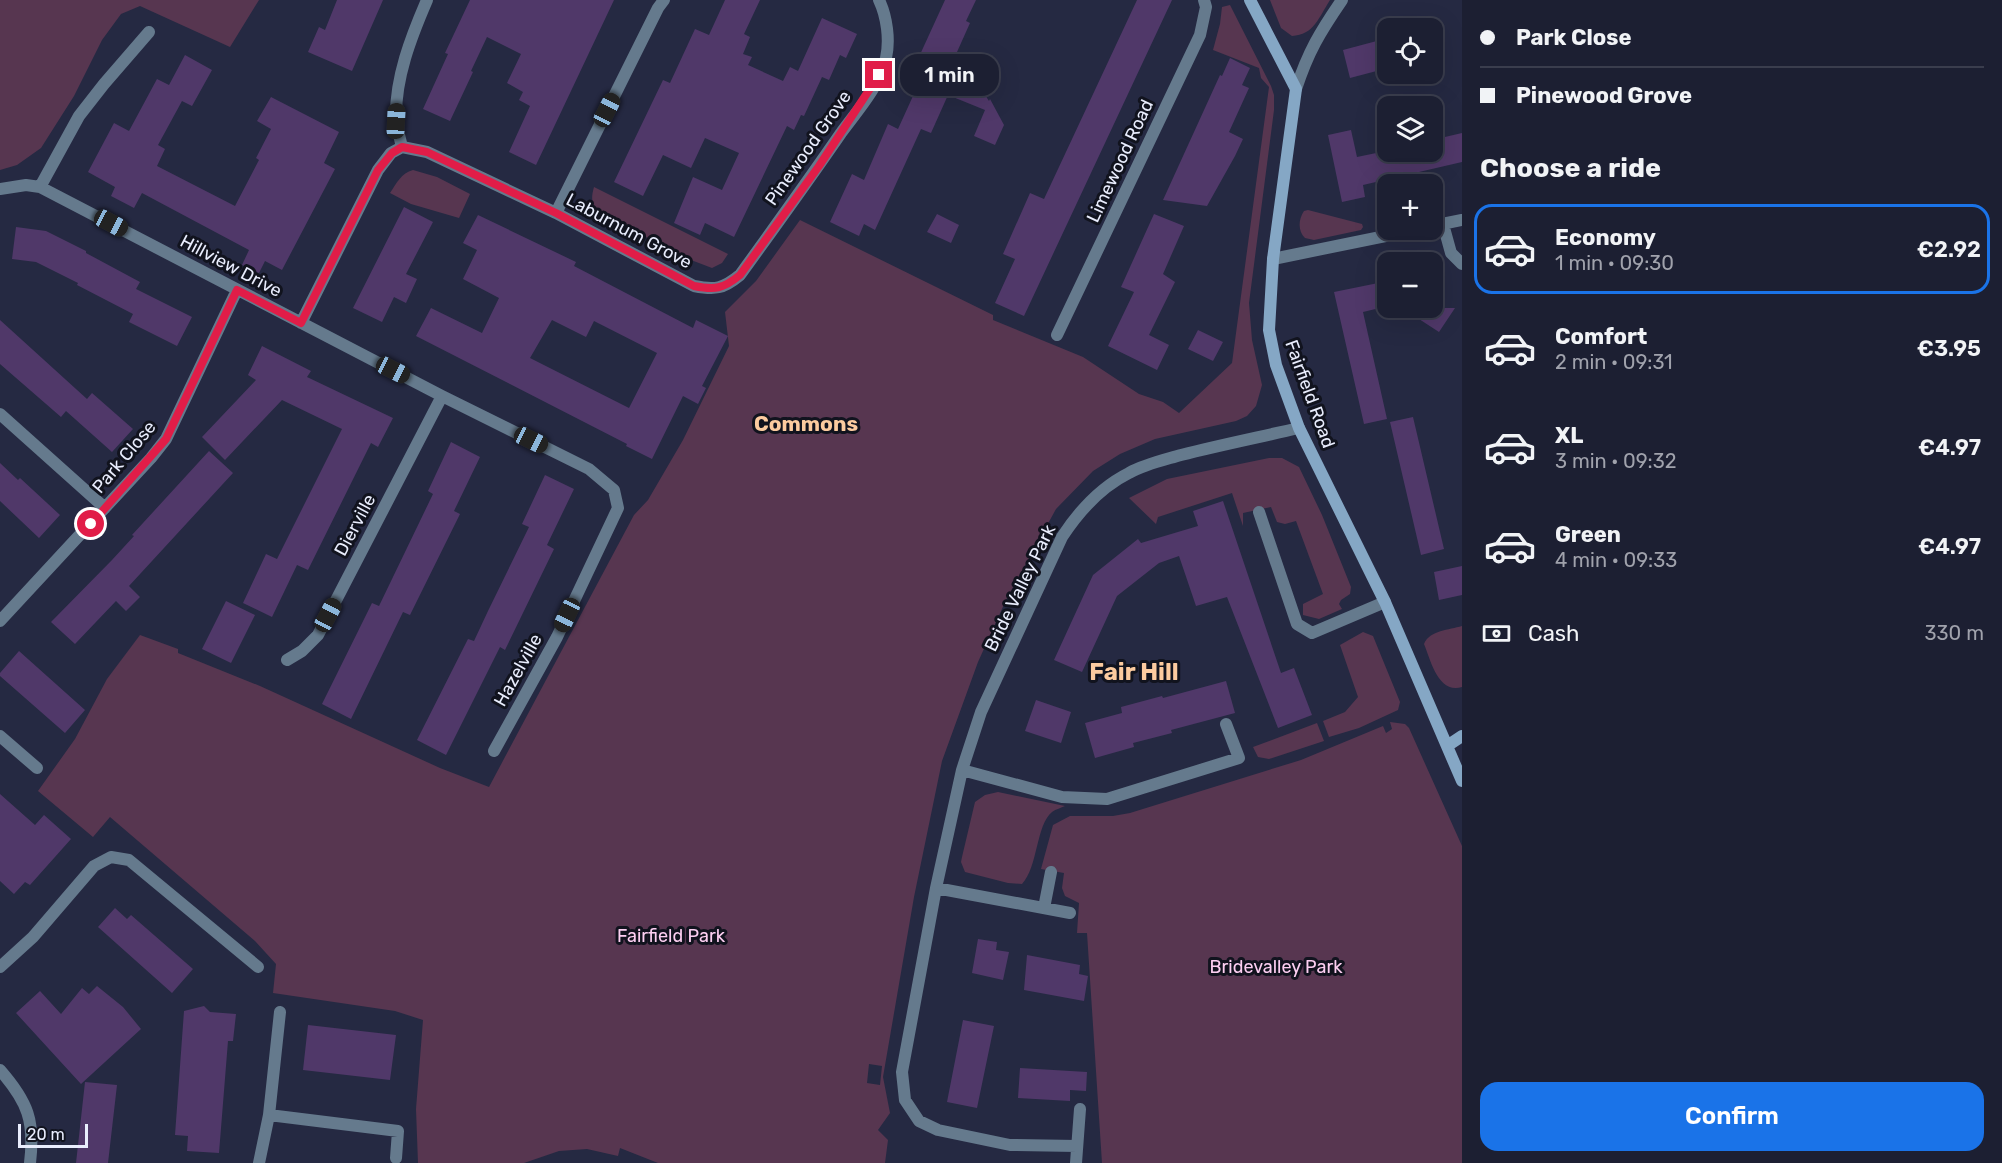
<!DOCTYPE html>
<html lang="en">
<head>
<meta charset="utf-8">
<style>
	body { margin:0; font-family:Rubik,sans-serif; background:#292c3e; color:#f1f3f6; height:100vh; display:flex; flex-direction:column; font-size:22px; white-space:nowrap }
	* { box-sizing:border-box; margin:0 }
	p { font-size:20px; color:#a0a2ac }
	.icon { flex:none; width:33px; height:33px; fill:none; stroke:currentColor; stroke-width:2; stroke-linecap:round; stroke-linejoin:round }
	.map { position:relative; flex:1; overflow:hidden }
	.drawer { display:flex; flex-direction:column; background:#1c1f32; width:540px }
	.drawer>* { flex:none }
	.hud { display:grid; align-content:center; height:132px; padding:0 18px; background:#1c1f32 }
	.tools { position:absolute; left:1377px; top:18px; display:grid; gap:12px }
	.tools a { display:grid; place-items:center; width:66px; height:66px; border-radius:12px; background:#1c1f32; box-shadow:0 6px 24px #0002,0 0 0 2px #3a3d4d; font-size:30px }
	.scale { position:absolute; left:18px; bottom:15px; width:70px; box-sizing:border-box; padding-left:6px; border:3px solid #e9edfd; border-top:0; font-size:16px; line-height:21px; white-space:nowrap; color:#e9edfd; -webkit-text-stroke:4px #11131e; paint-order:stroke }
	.end { position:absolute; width:27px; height:27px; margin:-14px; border:8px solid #e11d48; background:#fff; box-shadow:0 0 0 3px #fff }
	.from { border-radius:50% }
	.bubble { position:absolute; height:42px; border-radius:18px; background:#1c1f32; box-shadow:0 6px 24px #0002,0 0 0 2px #3a3d4d; font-size:20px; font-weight:600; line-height:42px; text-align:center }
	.car { position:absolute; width:18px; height:36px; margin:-18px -9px; border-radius:8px; box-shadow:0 0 4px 2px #0007; background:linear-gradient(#222 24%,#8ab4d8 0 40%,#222 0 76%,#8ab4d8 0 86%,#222 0) }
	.hud b { display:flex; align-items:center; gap:21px; height:57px; font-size:22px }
	.hud b+b { border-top:2px solid #3a3d4d }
	.hud i { width:15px; height:15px; background:#f1f3f6 }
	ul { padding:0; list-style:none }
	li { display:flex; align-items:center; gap:18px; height:90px; margin:0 12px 9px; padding:0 6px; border:3px solid transparent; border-radius:18px }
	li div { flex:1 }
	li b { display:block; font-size:22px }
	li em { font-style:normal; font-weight:600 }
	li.current { border-color:#1a73e8 }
	li>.icon { width:54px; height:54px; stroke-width:1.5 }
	h2 { padding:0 18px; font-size:27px; line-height:72px }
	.pay { display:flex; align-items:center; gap:15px; height:66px; padding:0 18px; font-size:22px }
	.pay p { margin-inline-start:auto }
	.button { display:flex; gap:12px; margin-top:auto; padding:12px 18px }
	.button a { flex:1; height:69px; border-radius:18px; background:#1a73e8; color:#fff; font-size:24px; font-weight:600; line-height:69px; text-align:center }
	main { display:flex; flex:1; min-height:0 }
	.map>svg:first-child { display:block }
	.green { fill:#573650; fill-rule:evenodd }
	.building { fill:#503869; fill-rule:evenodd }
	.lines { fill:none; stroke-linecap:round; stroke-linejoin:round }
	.street { stroke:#657a8d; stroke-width:12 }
	.secondary { stroke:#85a7c5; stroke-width:12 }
	.route { stroke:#e11d48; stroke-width:8 }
	.labels { text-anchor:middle; stroke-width:6; stroke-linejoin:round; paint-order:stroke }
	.street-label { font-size:18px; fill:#e9edfd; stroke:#11131e }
	.park-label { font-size:18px; fill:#fdcff2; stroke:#11131e }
	.quarter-label { font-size:21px; font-weight:bold; fill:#fccb9f; stroke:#11131e }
	.district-label { font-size:24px; font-weight:bold; fill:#fccb9f; stroke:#11131e }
</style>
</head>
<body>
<main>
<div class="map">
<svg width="1462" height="1163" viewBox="0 0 1462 1163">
	<rect width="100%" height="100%" fill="#252942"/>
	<!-- green -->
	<path class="green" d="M 0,0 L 259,0 L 230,47 L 140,6 L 121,14 L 102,40 L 74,96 L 41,148 L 17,165 L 0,170 Z
		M 1270,0 L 1330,0 C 1319,17 1314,35 1292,36 L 1281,28 Z
		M 1230,5 L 1271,86 L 1274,95 L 1274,110 L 1249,303 L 1252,340 L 1262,385 L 1256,406 L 1247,416 L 1236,421 L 1155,439 L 1120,454 L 1093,471 L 1056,509 L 1006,600 L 978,662 L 942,761 L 914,897 L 883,1077 L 890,1113 L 878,1130 L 888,1140 L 885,1163 L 658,1163 L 620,1148 L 618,1156 L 587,1149 L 559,1151 L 524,1163 L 418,1163 L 416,1109 L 423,1020 L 395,1011 L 273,993 L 276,964 L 255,941 L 110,817 L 93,837 L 38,791 L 75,739 L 107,679 L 140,635 L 178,649 L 178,653 L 260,686 L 440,768 L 489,787 L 634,515 L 648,500 L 683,440 L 729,346 L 725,312 L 756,281 L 800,220 L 993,315 L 993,320 L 1083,357 L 1139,394 L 1163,402 L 1179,413 L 1232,363 L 1269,87 L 1261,78 L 1259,68 L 1213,50 L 1220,24 L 1222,7 ZM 869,1064 L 882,1066 L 880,1085 L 867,1083 Z
		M 413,170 L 437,177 L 470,194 L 459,218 L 411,204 L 390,193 C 397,183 401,173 413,170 Z
		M 594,187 L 728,254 L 722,263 L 712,268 L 691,260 L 599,213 C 591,204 591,198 594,187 Z
		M 1308,210 L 1362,224 L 1363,227 L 1361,230 L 1314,240 L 1305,238 C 1298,231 1298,220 1304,211 Z
		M 1269,458 L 1282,458 L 1299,467 L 1322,515 L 1351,587 L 1350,594 L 1341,600 L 1339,604 L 1342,609 L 1319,619 L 1303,615 L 1303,604 L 1323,594 L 1296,521 L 1285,524 L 1277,522 L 1271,507 L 1243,513 L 1243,526 L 1232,493 L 1158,517 L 1156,524 L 1129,498 L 1167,479 Z
		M 1462,626 L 1462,687 C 1438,694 1431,661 1424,644 C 1430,630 1449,630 1462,626 Z
		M 1363,632 L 1373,636 L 1400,702 L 1398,710 L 1359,728 L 1329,737 L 1323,721 L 1345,712 L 1358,697 L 1340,645 Z
		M 1390,722 L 1405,724 L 1409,728 L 1462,846 L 1462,1163 L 1102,1163 L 1087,933 L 1077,933 L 1079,903 L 1065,896 L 1062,888 L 1064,873 L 1041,869 L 1053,825 L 1070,816 L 1113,816 L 1130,813 L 1301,760 L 1383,726 L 1386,733 L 1392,729 Z
		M 1317,723 L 1324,741 L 1269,759 L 1258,757 L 1253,747 Z
		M 998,792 L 1065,806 C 1061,808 1056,809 1052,812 C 1036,825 1038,867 1022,884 L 1008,883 L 965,872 L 961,862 L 962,857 L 975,802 L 985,795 Z"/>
	<!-- building -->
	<path class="building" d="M 337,0 L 383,0 L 352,71 L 308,52 L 319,27 L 325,30 Z
		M 470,0 L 614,0 L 536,165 L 509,152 L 530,106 L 519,100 L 523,92 L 507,83 L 521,54 L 487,37 L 471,71 L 473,72 L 450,121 L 423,109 L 448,54 L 445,53 Z
		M 725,0 L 760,0 L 744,34 L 750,37 L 743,54 L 752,57 L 748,65 L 783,81 L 790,67 L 798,71 L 822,18 L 857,34 L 846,58 L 840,55 L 829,80 L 822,77 L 804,116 L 801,115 L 794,130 L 787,126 L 734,237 L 705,223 L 700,235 L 674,223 L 693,177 L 722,190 L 739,153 L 705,138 L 691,168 L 663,155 L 643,196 L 614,182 L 663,80 L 670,83 L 695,29 L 709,35 Z
		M 945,0 L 976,0 L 966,21 L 970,23 L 957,52 L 989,101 L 990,99 L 1004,125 L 995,145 L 974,136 L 985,110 L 948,95 L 931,133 L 921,129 L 875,230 L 864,224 L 859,236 L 830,222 L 852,174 L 864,180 L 888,124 L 898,129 L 928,63 L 918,59 Z
		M 1137,0 L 1172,0 L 1024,316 L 995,303 L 1015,259 L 1003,254 L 1030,193 L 1044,199 Z
		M 1388,38 L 1388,68 L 1350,78 L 1343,50 Z
		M 185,55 L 212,70 L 192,106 L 182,101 L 158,145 L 165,149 L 157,166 L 235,206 L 259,160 L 256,158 L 271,129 L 257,121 L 271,97 L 339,132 L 324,163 L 335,169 L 282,270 L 265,261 L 259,273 L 242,265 L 249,250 L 142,193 L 134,208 L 111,196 L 115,187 L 88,172 L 114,123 L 129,131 L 157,79 L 169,85 Z
		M 1230,58 L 1250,68 L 1242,85 L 1249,88 L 1229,132 L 1243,139 L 1235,156 L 1207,206 L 1163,200 L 1220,75 L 1222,76 Z
		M 1351,130 L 1357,157 L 1381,152 L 1432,152 L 1432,140 L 1462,133 L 1462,162 L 1363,185 L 1365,197 L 1342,202 L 1328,135 Z
		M 404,207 L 433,222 L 406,274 L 417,279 L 406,303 L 394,297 L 382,322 L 353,308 Z
		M 937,214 L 959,225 L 951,243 L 927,232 Z
		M 1154,214 L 1184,226 L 1163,274 L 1175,282 L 1149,335 L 1169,345 L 1157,370 L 1108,346 L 1134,292 L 1121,287 Z
		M 478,215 L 576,262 L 574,266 L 693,328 L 696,320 L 728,336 L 702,386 L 706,388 L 698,404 L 683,396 L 652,459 L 626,446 L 627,444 L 416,336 L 431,308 L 482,333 L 499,298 L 463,279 L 477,250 L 463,243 ZM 552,320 L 586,337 L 594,321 L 657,353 L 629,408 L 530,358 Z
		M 16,227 L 46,231 L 86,251 L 86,253 L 140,282 L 136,289 L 192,317 L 177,346 L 129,322 L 133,314 L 77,285 L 78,283 L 36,262 L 12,259 Z
		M 1388,281 L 1388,306 L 1363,312 L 1387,419 L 1364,424 L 1334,292 Z
		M 1402,308 L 1455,308 L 1439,332 Z
		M 0,320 L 87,399 L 92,393 L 133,429 L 112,452 L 66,411 L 61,417 L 0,364 Z
		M 1198,330 L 1223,342 L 1213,361 L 1188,349 Z
		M 262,346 L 311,371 L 307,377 L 393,418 L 378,447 L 371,443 L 308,570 L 297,565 L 272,617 L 243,603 L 266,554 L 277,559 L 342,429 L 282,400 L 225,460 L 202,437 L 256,380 L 248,375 Z
		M 1413,417 L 1444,549 L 1421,555 L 1390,422 Z
		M 451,442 L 480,457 L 454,511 L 460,514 L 410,615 L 403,612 L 351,719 L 322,704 L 372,603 L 379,606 L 433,494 L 428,491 Z
		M 209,451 L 233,473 L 129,586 L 140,597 L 126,611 L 116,601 L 75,644 L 51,622 L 112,560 L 134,536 L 132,535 Z
		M 0,463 L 18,480 L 20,478 L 60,515 L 39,538 L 0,501 Z
		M 545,475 L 574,489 L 547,545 L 554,549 L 505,650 L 500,647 L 446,755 L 417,740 L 468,639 L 474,641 L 488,611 L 529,527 L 522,524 Z
		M 1223,501 L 1281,673 L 1294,668 L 1312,715 L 1278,728 L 1227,597 L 1196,606 L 1179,556 L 1159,563 L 1117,596 L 1082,672 L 1054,660 L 1093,575 L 1138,539 L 1141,543 L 1198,526 L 1193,511 Z
		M 1462,566 L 1462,595 L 1439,600 L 1434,572 Z
		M 226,601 L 255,615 L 231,663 L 202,649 Z
		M 19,651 L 85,710 L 65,733 L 0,676 L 0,673 Z
		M 1226,681 L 1235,713 L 1171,730 L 1172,733 L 1133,743 L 1134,747 L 1095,758 L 1085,723 L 1122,713 L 1121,707 L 1162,696 L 1163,698 Z
		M 1036,700 L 1071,712 L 1061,743 L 1025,731 Z
		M 0,794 L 35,825 L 44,815 L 71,839 L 30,885 L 25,882 L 14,894 L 0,881 Z
		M 115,908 L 127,919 L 131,915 L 193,969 L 172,993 L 98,927 Z
		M 978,939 L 997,942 L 996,950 L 1009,952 L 1003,980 L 972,973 Z
		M 1027,955 L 1080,965 L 1079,974 L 1088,976 L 1084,1001 L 1024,990 Z
		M 97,986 L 123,1007 L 141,1029 L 81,1084 L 16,1013 L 40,991 L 61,1014 L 82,988 L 89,994 Z
		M 204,1006 L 210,1012 L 236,1014 L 233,1041 L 228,1041 L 219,1153 L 187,1151 L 188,1136 L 175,1135 L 184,1011 Z
		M 963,1020 L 994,1026 L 977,1108 L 947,1102 Z
		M 308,1025 L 396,1035 L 390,1080 L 303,1070 Z
		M 1020,1068 L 1087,1072 L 1086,1091 L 1070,1090 L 1070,1101 L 1018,1098 Z
		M 85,1082 L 117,1085 L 108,1163 L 76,1163 Z"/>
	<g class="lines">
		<!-- street -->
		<path class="street" d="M 1296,89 C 1308,52 1320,32 1342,0
			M 402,147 L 427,152 L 556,213 L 694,286 C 715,290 723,289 740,275 C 774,228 808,181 841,133 C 857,111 880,86 886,58 C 890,40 887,17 879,0
			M 402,147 C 400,138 397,129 396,119 C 395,78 411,37 427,0
			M 40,187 L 79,116 L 104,84 L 149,32
			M 0,189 L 26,185 L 40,187 L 442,396 L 589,469 L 614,490 L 618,508 L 557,637 L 494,751
			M 556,213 L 658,8 L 664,0
			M 1443,224 L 1451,253 L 1462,264
			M 1432,226 L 1462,220
			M 1273,259 L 1415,230
			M 301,323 L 378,170 L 391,153 L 402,147
			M 1057,335 L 1200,35 L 1206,7 L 1204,0
			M 0,414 L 105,508
			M 1259,512 L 1297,624 L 1312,633 L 1385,602
			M 0,621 L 151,458 L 166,439 L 237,290
			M 287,660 L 302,651 L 318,635 L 442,396
			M 0,736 L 37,768
			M 962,770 L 1062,797 L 1107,799 L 1239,758 L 1226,724
			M 936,888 L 1070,913
			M 1044,908 L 1051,872
			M 0,967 L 33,937 L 94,866 L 111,857 L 129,860 L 258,967
			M 0,1070 C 28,1102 35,1121 30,1163
			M 269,1115 L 398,1131 L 396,1158
			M 1077,1146 L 1010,1145 L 938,1130 L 919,1121 L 905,1100 L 902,1072 L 936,888 L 962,770 L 981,712 L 1062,537 C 1079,511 1101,487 1129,473 C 1145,464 1164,460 1181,455 C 1220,445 1260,437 1299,428
			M 259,1163 L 269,1115 L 280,1012
			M 1076,1163 L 1080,1109"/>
		<!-- secondary -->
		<path class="secondary" d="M 1250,0 L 1296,89 L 1273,259 L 1269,330 L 1276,365 L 1299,428 L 1385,602 L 1462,781
			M 1447,746 L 1462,736"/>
	</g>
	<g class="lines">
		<!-- route -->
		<path class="route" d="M 91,524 L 166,439 L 237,290 L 301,323 L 378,170 L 392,153 L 402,147 L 427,152 L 556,213 L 694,286 C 715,290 723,289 740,275 L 819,166 L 879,75"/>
	</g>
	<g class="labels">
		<!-- street labels -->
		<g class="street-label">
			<text transform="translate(808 148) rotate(-55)" y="6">Pinewood Grove</text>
			<text transform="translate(1120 161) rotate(-65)" y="6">Limewood Road</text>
			<text transform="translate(629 231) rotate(28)" y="6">Laburnum Grove</text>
			<text transform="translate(231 266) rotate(28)" y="6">Hillview Drive</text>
			<text transform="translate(1310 394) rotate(70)" y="6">Fairfield Road</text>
			<text transform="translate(124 457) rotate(-50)" y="6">Park Close</text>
			<text transform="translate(355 525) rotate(-62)" y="6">Dierville</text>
			<text transform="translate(1020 588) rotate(-64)" y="6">Bride Valley Park</text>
			<text transform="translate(518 670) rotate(-61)" y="6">Hazelville</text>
		</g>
		<!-- park labels -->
		<g class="park-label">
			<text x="671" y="942">Fairfield Park</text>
			<text x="1276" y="973">Bridevalley Park</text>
		</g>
		<!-- quarter labels -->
		<g class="quarter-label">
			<text x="806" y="431">Commons</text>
		</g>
		<!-- district labels -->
		<g class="district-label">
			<text x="1134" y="680">Fair Hill</text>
		</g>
	</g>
</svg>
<div class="tools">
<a><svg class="icon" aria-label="locate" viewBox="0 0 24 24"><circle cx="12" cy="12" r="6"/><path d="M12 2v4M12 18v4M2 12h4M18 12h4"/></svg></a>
<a><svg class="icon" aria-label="layers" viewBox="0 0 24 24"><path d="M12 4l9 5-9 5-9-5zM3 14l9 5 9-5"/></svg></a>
<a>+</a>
<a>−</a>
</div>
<div class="scale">20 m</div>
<i class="end from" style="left:91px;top:524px"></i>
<i class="end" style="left:879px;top:75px"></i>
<div class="bubble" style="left:900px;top:54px;width:99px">1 min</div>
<i class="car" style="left:607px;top:110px;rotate:27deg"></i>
<i class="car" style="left:396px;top:121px;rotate:3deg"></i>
<i class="car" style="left:111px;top:223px;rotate:118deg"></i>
<i class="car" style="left:393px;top:370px;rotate:117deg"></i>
<i class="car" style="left:531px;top:440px;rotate:116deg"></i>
<i class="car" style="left:328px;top:615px;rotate:28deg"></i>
<i class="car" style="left:567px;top:615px;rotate:205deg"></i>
</div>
<section class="drawer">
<div class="hud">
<b><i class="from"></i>Park Close</b>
<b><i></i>Pinewood Grove</b>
</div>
<h2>Choose a ride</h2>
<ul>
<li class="current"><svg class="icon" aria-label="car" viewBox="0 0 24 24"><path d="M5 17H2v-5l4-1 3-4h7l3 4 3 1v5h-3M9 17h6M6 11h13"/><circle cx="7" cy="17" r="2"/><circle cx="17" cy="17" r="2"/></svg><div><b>Economy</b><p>1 min · 09:30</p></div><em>€2.92</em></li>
<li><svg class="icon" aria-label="car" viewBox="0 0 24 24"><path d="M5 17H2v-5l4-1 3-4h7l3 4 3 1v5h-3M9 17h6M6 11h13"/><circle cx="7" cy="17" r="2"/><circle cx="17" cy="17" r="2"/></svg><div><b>Comfort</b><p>2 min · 09:31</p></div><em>€3.95</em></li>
<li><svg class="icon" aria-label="car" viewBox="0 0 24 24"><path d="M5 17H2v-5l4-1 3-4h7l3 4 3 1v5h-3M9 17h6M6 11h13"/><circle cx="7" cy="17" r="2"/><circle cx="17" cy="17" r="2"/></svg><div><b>XL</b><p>3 min · 09:32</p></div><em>€4.97</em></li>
<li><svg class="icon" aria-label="car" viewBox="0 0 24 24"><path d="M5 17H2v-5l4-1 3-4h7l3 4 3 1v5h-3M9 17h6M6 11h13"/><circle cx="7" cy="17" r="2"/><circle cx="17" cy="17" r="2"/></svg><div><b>Green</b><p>4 min · 09:33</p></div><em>€4.97</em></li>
</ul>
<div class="pay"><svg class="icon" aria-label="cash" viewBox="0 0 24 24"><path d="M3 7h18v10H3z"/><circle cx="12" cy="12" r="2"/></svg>Cash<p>330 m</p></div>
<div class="button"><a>Confirm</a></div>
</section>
</main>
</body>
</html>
